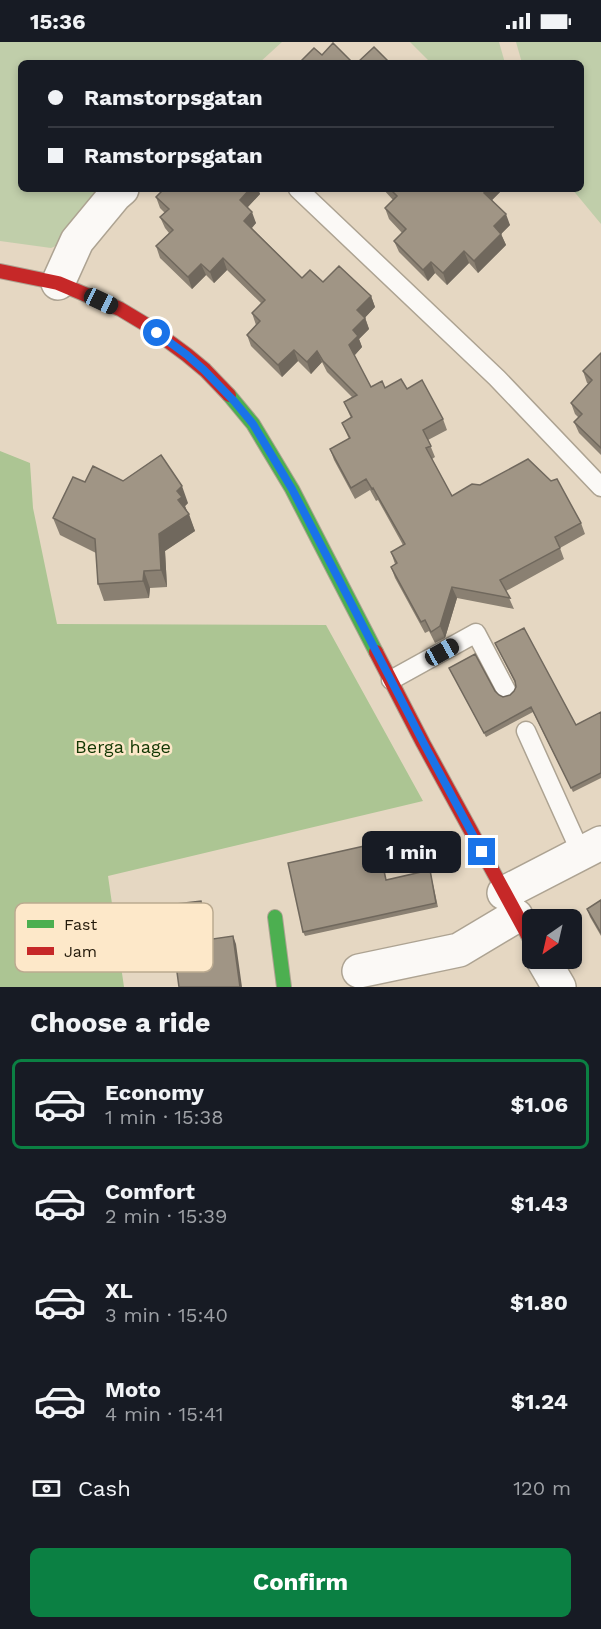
<!DOCTYPE html>
<html lang="en">
<head>
<meta charset="utf-8">
<style>
	body { margin:0; font-family:"Work Sans",sans-serif; background:#242831; color:#f1f3f6; height:100vh; display:flex; flex-direction:column; font-size:22px; white-space:nowrap }
	* { box-sizing:border-box; margin:0 }
	p { font-size:20px; color:#9ea1a6 }
	.icon { flex:none; width:33px; height:33px; fill:none; stroke:currentColor; stroke-width:2; stroke-linecap:round; stroke-linejoin:round }
	.map { position:relative; height:945px; overflow:hidden }
	.side { display:flex; flex-direction:column; background:#171b24; flex:1 }
	.side>* { flex:none }
	.hud { position:absolute; left:18px; top:18px; width:566px; height:132px; border-radius:9px; box-shadow:0 3px 9px #0003; display:grid; align-content:center; height:132px; padding:0 30px; background:#171b24 }
	.needle { width:39px; rotate:214deg }
	.fabs { position:absolute; left:522px; top:867px; display:grid; gap:12px }
	.fabs a { display:grid; place-items:center; width:60px; height:60px; border-radius:9px; background:#171b24; box-shadow:0 3px 9px #0003; font-size:30px }
	.end { position:absolute; width:27px; height:27px; margin:-14px; border:8px solid #1a73e8; background:#fff; box-shadow:0 0 0 3px #fff }
	.from { border-radius:50% }
	.bubble { position:absolute; height:42px; border-radius:9px; background:#171b24; box-shadow:0 3px 9px #0003; font-size:20px; font-weight:700; line-height:42px; text-align:center }
	.car { position:absolute; width:18px; height:36px; margin:-18px -9px; border-radius:8px; box-shadow:0 0 4px 2px #0007; background:linear-gradient(#222 24%,#8ab4d8 0 40%,#222 0 76%,#8ab4d8 0 86%,#222 0) }
	.hud b { display:flex; align-items:center; gap:21px; height:57px; font-size:22px }
	.hud b+b { border-top:2px solid #363941 }
	.hud i { width:15px; height:15px; background:#f1f3f6 }
	ul { padding:0; list-style:none }
	li { display:flex; align-items:center; gap:18px; height:90px; margin:0 12px 9px; padding:0 18px; border:3px solid transparent; border-radius:9px }
	li div { flex:1 }
	li b { display:block; font-size:22px }
	li em { font-style:normal; font-weight:700 }
	li.current { border-color:#0b8043 }
	li>.icon { width:54px; height:54px; stroke-width:1.5 }
	h2 { padding:0 30px; font-size:27px; line-height:72px }
	.pay { display:flex; align-items:center; gap:15px; height:66px; padding:0 30px; font-size:22px }
	.pay p { margin-inline-start:auto }
	.button { display:flex; gap:12px; margin-top:auto; padding:12px 30px }
	.button a { flex:1; height:69px; border-radius:9px; background:#0b8043; color:#fff; font-size:24px; font-weight:700; line-height:69px; text-align:center }
	.status { display:flex; justify-content:space-between; align-items:center; height:42px; padding:0 30px; background:#171b24; direction:ltr }
	.status svg { height:16px; fill:currentColor }
	.map>svg:first-child { display:block }
	.green { fill:#c0ceaa }
	.forest { fill:#acc593 }
	.lines { fill:none; stroke-linecap:round; stroke-linejoin:round }
	.lane-casing { stroke:#ada392; stroke-width:21 }
	.street-casing { stroke:#ada392; stroke-width:36 }
	.fast-casing { stroke:#ada392; stroke-width:16 }
	.jam-casing { stroke:#ada392; stroke-width:16 }
	.lane { stroke:#fbf9f6; stroke-width:18 }
	.street { stroke:#fbf9f6; stroke-width:33 }
	.fast { stroke:#4caf50; stroke-width:14 }
	.jam { stroke:#c62828; stroke-width:14 }
	.wall { fill:#8a8072 }
	.shaded-wall { fill:#70685d }
	.building { fill:#a09585; stroke:#70685d; stroke-width:1.5 }
	.route { stroke:#1a73e8; stroke-width:8 }
	.labels { text-anchor:middle; stroke-width:5; stroke-linejoin:round; paint-order:stroke }
	.park-label { font-size:18px; fill:#123703; stroke:#fde8c9 }
	.key { fill:#fde8c9; stroke:#bbaa90; stroke-width:1.5 }
	.key-label { font-size:16px; fill:#22190a }
</style>
</head>
<body>
<div class="status"><b>15:36</b><svg viewBox="0 0 49 12"><path d="M0 12V9h3v3zM5 12V6h3v6zM10 12V3h3v9zM15 12V0h3v12zM26 1h20v11H26zM47 4h2v5h-2z"/></svg></div>
<div class="map">
<svg width="601" height="945" viewBox="0 0 601 945">
	<rect width="100%" height="100%" fill="#e5d7c2"/>
	<!-- green -->
	<path class="green" d="M 0,0 L 282,0 L 259,21 L 21,21 L 21,147 L 105,147 L 63,201 L 51,206 L 0,199 Z
		M 410,0 L 499,0 L 505,21 L 431,21 Z
		M 516,0 L 601,0 L 601,182 L 572,147 L 580,147 L 580,21 L 522,21 Z"/>
	<!-- forest -->
	<path class="forest" d="M 0,409 L 30,421 L 33,466 L 57,582 L 326,583 L 423,759 L 108,834 L 124,945 L 0,945 Z"/>
	<g class="lines">
		<defs>
			<path id="lane" d="M 298,147 L 497,336 L 601,445
				M 391,638 L 476,591 L 506,648
				M 526,689 L 581,811"/>
			<path id="street" d="M 58,241 L 77,199 L 115,153 L 122,147
				M 504,851 L 601,801
				M 542,916 L 559,945
				M 359,929 L 459,908 L 516,874"/>
			<path id="fast" d="M 229,353 L 253,382 L 292,447 L 376,610
				M 275,875 L 284,945"/>
			<path id="jam" d="M 0,229 L 58,241 L 120,267 L 145,282 L 187,313 L 205,328 L 229,353
				M 376,610 L 423,701 L 532,901"/>
		</defs>
		<!-- lane casing -->
		<use href="#lane" class="lane-casing"/>
		<!-- street casing -->
		<use href="#street" class="street-casing"/>
		<!-- fast casing -->
		<use href="#fast" class="fast-casing"/>
		<!-- jam casing -->
		<use href="#jam" class="jam-casing"/>
		<!-- lane -->
		<use href="#lane" class="lane"/>
		<!-- street -->
		<use href="#street" class="street"/>
		<!-- fast -->
		<use href="#fast" class="fast"/>
		<!-- jam -->
		<use href="#jam" class="jam"/>
	</g>
	<!-- wall -->
	<path class="wall" d="M 164,147 L 258,147 L 260,152 L 247,166 L 256,181 L 252,186 L 302,236 L 323,240 L 371,254 L 375,265 L 365,275 L 369,287 L 359,297 L 362,305 L 354,314 L 371,345 L 407,347 L 443,377 L 447,388 L 428,398 L 435,415 L 432,417 L 452,454 L 581,481 L 585,492 L 560,506 L 564,517 L 506,549 L 514,567 L 457,556 L 445,596 L 435,601 L 429,589 L 425,591 L 395,536 L 391,525 L 395,522 L 391,510 L 403,503 L 378,458 L 376,459 L 370,448 L 355,457 L 334,418 L 330,407 L 349,397 L 342,381 L 351,376 L 344,360 L 352,355 L 327,330 L 322,320 L 311,332 L 298,319 L 282,335 L 251,304 L 247,293 L 256,283 L 252,271 L 261,261 L 227,228 L 214,241 L 206,233 L 192,247 L 160,216 L 156,204 L 169,191 L 165,186 L 160,175 L 165,171 L 160,166 L 156,155 Z
		M 383,147 L 503,147 L 492,158 L 510,183 L 501,192 L 506,203 L 478,231 L 469,221 L 447,243 L 435,231 L 428,239 L 399,210 L 394,199 L 402,191 L 389,177 L 385,166 L 393,158 Z
		M 601,311 L 601,413 L 579,391 L 574,380 L 579,376 L 575,372 L 571,361 L 589,342 L 587,341 L 583,329 Z
		M 85,440 L 188,461 L 185,464 L 195,489 L 165,509 L 167,545 L 150,546 L 149,556 L 104,559 L 98,542 L 96,511 L 60,493 L 53,476 Z
		M 495,601 L 576,683 L 601,670 L 601,736 L 573,750 L 533,670 L 486,695 L 449,626 L 495,649 L 499,653 L 503,655 L 510,653 L 514,649 L 516,645 L 515,641 Z
		M 378,801 L 386,838 L 431,833 L 438,865 L 305,894 L 303,890 Z
		M 601,858 L 601,894 L 590,875 L 587,867 Z"/>
	<!-- shaded-wall -->
	<path class="shaded-wall" d="M 250,147 L 258,147 L 260,152 L 244,169 L 240,158 Z
		M 487,147 L 503,147 L 488,162 L 484,151 Z
		M 252,170 L 256,181 L 248,190 L 244,179 Z
		M 506,172 L 510,183 L 498,195 L 494,184 Z
		M 501,192 L 506,203 L 478,231 L 474,219 Z
		M 464,209 L 469,221 L 447,243 L 443,231 Z
		M 223,216 L 227,228 L 214,241 L 210,230 Z
		M 431,220 L 435,231 L 428,239 L 423,228 Z
		M 201,222 L 206,233 L 192,247 L 188,235 Z
		M 371,254 L 375,265 L 362,279 L 357,268 Z
		M 365,276 L 369,287 L 359,297 L 362,305 L 353,315 L 349,303 L 353,288 Z
		M 294,308 L 298,319 L 282,335 L 278,323 Z
		M 317,309 L 322,320 L 311,332 L 307,320 Z
		M 182,444 L 188,461 L 185,464 L 188,472 L 178,458 L 177,449 Z
		M 189,472 L 195,489 L 165,509 L 167,545 L 161,528 L 159,492 Z
		M 144,529 L 150,546 L 149,556 L 143,539 Z
		M 452,545 L 457,556 L 445,596 L 440,584 Z
		M 201,859 L 204,867 L 209,906 L 206,898 Z
		M 233,894 L 236,902 L 242,945 L 240,945 Z"/>
	<!-- building -->
	<path class="building" d="M 333,1 L 353,21 L 299,21 L 314,6 L 322,13 Z
		M 374,5 L 390,21 L 357,21 Z
		M 164,147 L 250,147 L 240,158 L 252,170 L 244,179 L 257,192 L 302,236 L 310,228 L 323,240 L 339,224 L 371,254 L 357,268 L 365,276 L 353,288 L 358,294 L 349,303 L 371,345 L 382,339 L 385,346 L 401,337 L 407,347 L 422,338 L 443,377 L 423,388 L 431,404 L 426,406 L 452,454 L 472,442 L 480,443 L 528,417 L 551,439 L 557,437 L 581,481 L 555,495 L 560,506 L 500,538 L 510,556 L 452,545 L 440,584 L 431,590 L 425,578 L 421,580 L 391,525 L 397,521 L 391,510 L 405,502 L 373,446 L 372,447 L 366,437 L 351,446 L 330,407 L 350,396 L 342,381 L 352,375 L 344,360 L 357,353 L 323,319 L 317,309 L 307,320 L 294,308 L 278,323 L 247,293 L 260,279 L 252,271 L 265,258 L 223,216 L 210,230 L 201,222 L 188,235 L 156,204 L 173,188 L 160,175 L 169,167 L 156,155 Z
		M 390,147 L 487,147 L 484,151 L 506,172 L 494,184 L 501,192 L 474,219 L 464,209 L 443,231 L 431,220 L 423,228 L 394,199 L 406,187 L 385,166 L 397,154 Z
		M 601,311 L 601,406 L 574,380 L 582,372 L 571,361 L 592,338 L 583,329 Z
		M 161,413 L 182,444 L 177,449 L 182,455 L 178,458 L 189,472 L 159,492 L 161,528 L 144,529 L 143,539 L 98,542 L 95,497 L 53,476 L 73,435 L 85,440 L 93,424 L 123,439 Z
		M 524,586 L 576,683 L 601,670 L 601,731 L 571,746 L 531,665 L 484,691 L 449,626 L 475,612 L 495,649 L 499,653 L 503,655 L 510,653 L 514,649 L 516,645 L 515,639 L 495,601 Z
		M 378,801 L 386,838 L 430,828 L 436,861 L 303,890 L 288,821 Z
		M 601,858 L 601,891 L 587,867 Z
		M 201,859 L 206,898 L 233,894 L 240,945 L 179,945 L 168,863 Z"/>
	<g class="lines">
		<!-- route -->
		<path class="route" d="M 157,291 L 187,313 L 204,328 L 234,359 L 253,382 L 292,447 L 423,700 L 482,810"/>
	</g>
	<g class="labels">
		<!-- park labels -->
		<g class="park-label">
			<text x="123" y="711">Berga hage</text>
		</g>
	</g>
	<!-- legend -->
	<rect x="15" y="861" width="198" height="69" rx="9" class="key"/>
	<rect x="27" y="878" width="27" height="8" fill="#4caf50"/>
	<rect x="27" y="905" width="27" height="8" fill="#c62828"/>
	<g class="key-label">
		<text x="64" y="888">Fast</text>
		<text x="64" y="915">Jam</text>
	</g>
</svg>
<div class="fabs">
<a><svg class="needle" viewBox="-14 -14 28 28"><path d="M0-13l5 13h-10z" fill="#e53935"/><path d="M0 13l5-13h-10z" fill="#9ea1a6"/></svg></a>
</div>
<i class="end from" style="left:157px;top:291px"></i>
<i class="end" style="left:482px;top:810px"></i>
<div class="bubble" style="left:362px;top:789px;width:99px">1 min</div>
<i class="car" style="left:101px;top:259px;rotate:115deg"></i>
<i class="car" style="left:442px;top:610px;rotate:61deg"></i>
<div class="hud">
<b><i class="from"></i>Ramstorpsgatan</b>
<b><i></i>Ramstorpsgatan</b>
</div>
</div>
<section class="side">
<h2>Choose a ride</h2>
<ul>
<li class="current"><svg class="icon" aria-label="car" viewBox="0 0 24 24"><path d="M5 17H2v-5l4-1 3-4h7l3 4 3 1v5h-3M9 17h6M6 11h13"/><circle cx="7" cy="17" r="2"/><circle cx="17" cy="17" r="2"/></svg><div><b>Economy</b><p>1 min · 15:38</p></div><em>$1.06</em></li>
<li><svg class="icon" aria-label="car" viewBox="0 0 24 24"><path d="M5 17H2v-5l4-1 3-4h7l3 4 3 1v5h-3M9 17h6M6 11h13"/><circle cx="7" cy="17" r="2"/><circle cx="17" cy="17" r="2"/></svg><div><b>Comfort</b><p>2 min · 15:39</p></div><em>$1.43</em></li>
<li><svg class="icon" aria-label="car" viewBox="0 0 24 24"><path d="M5 17H2v-5l4-1 3-4h7l3 4 3 1v5h-3M9 17h6M6 11h13"/><circle cx="7" cy="17" r="2"/><circle cx="17" cy="17" r="2"/></svg><div><b>XL</b><p>3 min · 15:40</p></div><em>$1.80</em></li>
<li><svg class="icon" aria-label="car" viewBox="0 0 24 24"><path d="M5 17H2v-5l4-1 3-4h7l3 4 3 1v5h-3M9 17h6M6 11h13"/><circle cx="7" cy="17" r="2"/><circle cx="17" cy="17" r="2"/></svg><div><b>Moto</b><p>4 min · 15:41</p></div><em>$1.24</em></li>
</ul>
<div class="pay"><svg class="icon" aria-label="cash" viewBox="0 0 24 24"><path d="M3 7h18v10H3z"/><circle cx="12" cy="12" r="2"/></svg>Cash<p>120 m</p></div>
<div class="button"><a>Confirm</a></div>
</section>
</body>
</html>
